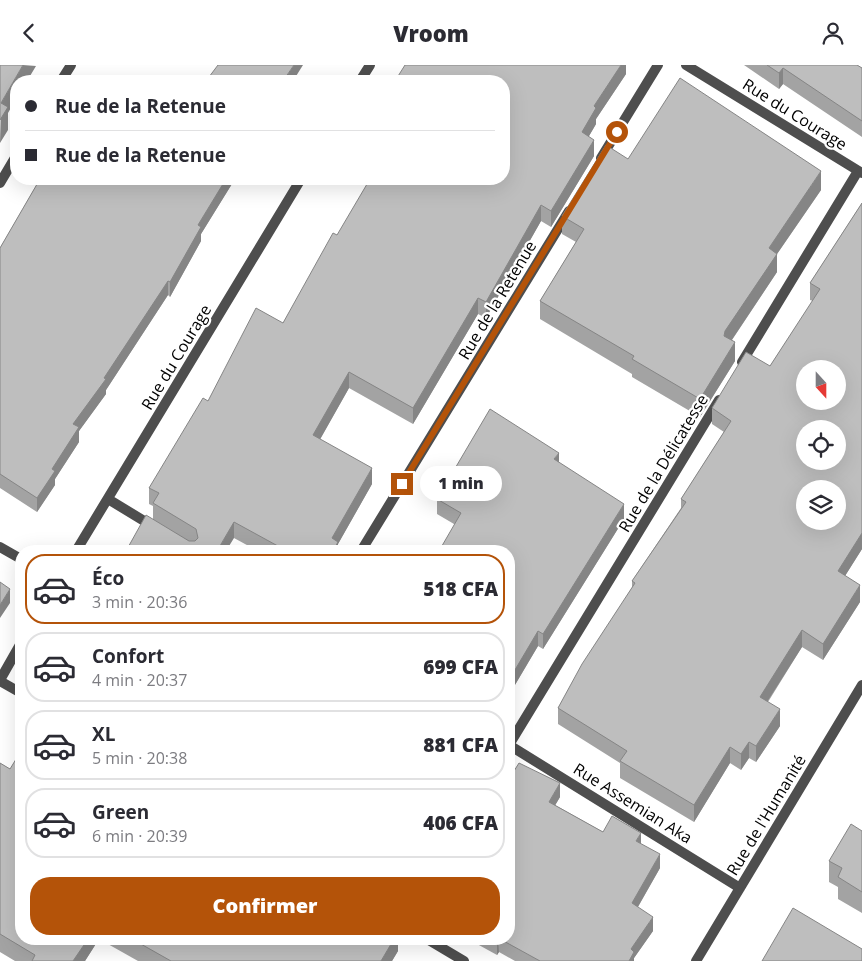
<!DOCTYPE html>
<html lang="fr">
<head>
<meta charset="utf-8">
<style>
	body { margin:0; font-family:"Open Sans",sans-serif; background:#f2f2f3; color:#2b2b33; height:100vh; display:flex; flex-direction:column; font-size:19px; white-space:nowrap }
	* { box-sizing:border-box; margin:0 }
	p { font-size:16px; color:#7c7c81 }
	.icon { flex:none; width:28px; height:28px; fill:none; stroke:currentColor; stroke-width:2; stroke-linecap:round; stroke-linejoin:round }
	.map { position:relative; flex:1; overflow:hidden }
	.details { position:absolute; left:15px; top:480px; width:500px; height:400px; display:flex; flex-direction:column; background:#fff; border-radius:20px; box-shadow:0 5px 20px #0002 }
	.details>* { flex:none }
	.hud { position:absolute; left:10px; top:10px; width:500px; height:110px; border-radius:20px; box-shadow:0 5px 20px #0002; display:grid; align-content:center; height:110px; padding:0 15px; background:#fff }
	.needle { width:32px; rotate:159deg }
	.buttons { position:absolute; left:796px; top:295px; display:grid; gap:10px }
	.buttons a { display:grid; place-items:center; width:50px; height:50px; border-radius:50%; background:#fff; box-shadow:0 5px 20px #0002; font-size:25px }
	.end { position:absolute; width:22px; height:22px; margin:-11px; border:6px solid #b45309; background:#fff; box-shadow:0 0 0 2px #fff }
	.from { border-radius:50% }
	.bubble { position:absolute; height:35px; border-radius:18px; background:#fff; box-shadow:0 5px 20px #0002; font-size:16px; font-weight:800; line-height:35px; text-align:center }
	.hud b { display:flex; align-items:center; gap:18px; height:48px; font-size:19px }
	.hud b+b { border-top:1px solid #e1e1e2 }
	.hud i { width:12px; height:12px; background:#2b2b33 }
	ul { padding:9px 0 0; list-style:none }
	li { display:flex; align-items:center; gap:15px; height:70px; margin:0 10px 8px; padding:0 5px; border:2px solid #e1e1e2; border-radius:20px }
	li div { flex:1 }
	li b { display:block; font-size:19px }
	li em { font-style:normal; font-weight:800 }
	li.selected { border-color:#b45309 }
	li>.icon { width:45px; height:45px; stroke-width:1.5 }
	.action { display:flex; gap:10px; margin-top:auto; padding:10px 15px }
	.action a { flex:1; height:58px; border-radius:20px; background:#b45309; color:#fff; font-size:20px; font-weight:800; line-height:58px; text-align:center }
	header { display:flex; justify-content:space-between; align-items:center; height:65px; padding:0 15px; background:#fff; font-size:22px; font-weight:800 }
	.map>svg:first-child { display:block }
	.lines { fill:none; stroke-linecap:round; stroke-linejoin:round }
	.minor { stroke:#4e4e4e; stroke-width:10 }
	.wall { fill:#a3a3a3 }
	.shaded-wall { fill:#858585 }
	.building { fill:#bebebe; stroke:#858585; fill-rule:evenodd }
	.route { stroke:#b45309; stroke-width:6 }
	.labels { text-anchor:middle; stroke-width:4.5; stroke-linejoin:round; paint-order:stroke }
	.street-label { font-size:16px; fill:#000; stroke:#fff }
</style>
</head>
<body>
<header><svg class="icon" aria-label="back" viewBox="0 0 24 24"><path d="M15 5l-7 7 7 7"/></svg>Vroom<svg class="icon" aria-label="person" viewBox="0 0 24 24"><circle cx="12" cy="8" r="4"/><path d="M4 21q1-7 8-7t8 7"/></svg></header>
<div class="map">
<svg width="862" height="896" viewBox="0 0 862 896">
	<rect width="100%" height="100%" fill="#fff"/>
	<g class="lines">
		<!-- minor -->
		<path class="minor" d="M 686,0 L 862,108
			M 61,16 L 71,0
			M 360,16 L 370,0
			M 601,93 L 658,0
			M 0,118 L 16,91
			M 742,297 L 858,106
			M 108,434 L 154,462
			M 0,482 L 21,494
			M 76,486 L 301,114
			M 361,486 L 569,146
			M 0,615 L 21,578
			M 0,616 L 21,628
			M 509,680 L 719,335
			M 509,680 L 740,823
			M 427,874 L 464,896
			M 696,896 L 862,620"/>
	</g>
	<!-- wall -->
	<path class="wall" d="M 626,0 L 626,9 L 596,54 L 596,59 L 589,71 L 594,91 L 551,162 L 541,156 L 486,253 L 478,249 L 413,359 L 349,323 L 320,374 L 372,419 L 338,479 L 338,486 L 258,486 L 234,473 L 126,486 L 153,454 L 153,441 L 149,439 L 149,423 L 208,336 L 283,258 L 337,170 Z
		M 744,0 L 857,0 L 862,3 L 862,72 L 783,19 L 779,24 Z
		M 628,94 L 821,125 L 777,189 L 777,207 L 732,275 L 735,296 L 700,352 L 632,312 L 632,309 L 540,254 L 540,236 L 576,177 L 562,169 L 562,151 Z
		M 40,114 L 235,114 L 201,169 L 201,176 L 170,232 L 168,230 L 106,325 L 106,329 L 79,366 L 79,377 L 55,414 L 55,420 L 37,447 L 0,423 L 0,183 Z
		M 862,138 L 862,484 L 845,511 L 860,537 L 823,595 L 802,582 L 768,637 L 780,661 L 756,697 L 749,693 L 741,705 L 730,698 L 694,757 L 620,713 L 620,698 L 558,659 L 558,643 L 632,523 L 632,516 L 681,443 L 681,434 L 724,367 L 712,359 L 712,343 L 770,301 L 813,236 L 810,235 L 810,218 Z
		M 559,398 L 624,454 L 543,584 L 538,581 L 509,630 L 509,486 L 454,459 L 437,449 L 437,434 Z
		M 0,698 L 10,704 L 21,874 L 398,874 L 398,886 L 392,896 L 138,896 L 99,874 L 85,896 L 15,896 L 0,887 Z
		M 509,714 L 560,732 L 555,740 L 603,767 L 641,779 L 660,803 L 638,842 L 653,866 L 634,893 L 634,896 L 515,896 L 499,887 L 497,890 L 468,874 L 509,874 Z
		M 862,766 L 862,848 L 838,834 L 838,822 L 829,817 L 829,796 Z"/>
	<!-- shaded-wall -->
	<path class="shaded-wall" d="M 23,0 L 36,1 L 27,16 L 16,16 L 16,34 L 8,48 L 8,65 L 0,78 L 1,38 Z
		M 294,0 L 303,0 L 293,16 L 283,16 Z
		M 621,0 L 626,0 L 626,9 L 596,54 L 596,59 L 582,83 L 582,67 L 594,41 Z
		M 783,3 L 783,19 L 779,24 L 779,8 Z
		M 594,75 L 594,91 L 551,162 L 551,146 Z
		M 821,106 L 821,125 L 777,189 L 777,207 L 725,285 L 724,271 L 725,266 L 769,183 Z
		M 226,114 L 235,114 L 201,169 L 201,176 L 170,232 L 170,217 L 198,160 Z
		M 541,140 L 541,156 L 486,253 L 486,237 Z
		M 168,216 L 168,230 L 106,325 L 106,329 L 79,366 L 79,377 L 55,414 L 55,420 L 37,447 L 37,433 L 52,404 L 73,359 Z
		M 478,233 L 478,249 L 413,359 L 413,343 Z
		M 735,277 L 735,296 L 700,352 L 700,334 Z
		M 349,307 L 349,323 L 313,387 L 313,370 Z
		M 559,388 L 559,403 L 554,394 Z
		M 372,403 L 372,419 L 338,479 L 338,486 L 332,486 L 332,473 Z
		M 624,439 L 624,454 L 543,584 L 543,569 Z
		M 234,457 L 234,473 L 226,486 L 217,486 Z
		M 862,468 L 862,484 L 838,522 L 838,506 Z
		M 860,520 L 860,537 L 823,595 L 823,579 Z
		M 10,524 L 10,538 L 0,553 L 0,540 Z
		M 802,565 L 802,582 L 760,648 L 760,632 Z
		M 538,566 L 538,581 L 509,630 L 509,615 Z
		M 780,644 L 780,661 L 756,697 L 756,681 Z
		M 749,677 L 749,693 L 741,705 L 741,689 Z
		M 730,682 L 730,698 L 694,757 L 694,740 Z
		M 560,718 L 560,732 L 549,751 L 549,737 Z
		M 641,768 L 641,782 L 636,776 Z
		M 660,789 L 660,803 L 632,852 L 632,838 Z
		M 653,852 L 653,866 L 634,893 L 634,896 L 629,896 L 631,884 Z
		M 88,874 L 99,874 L 85,896 L 73,896 Z
		M 394,874 L 398,874 L 398,886 L 392,896 L 381,896 Z
		M 498,874 L 499,887 L 497,890 L 497,876 Z"/>
	<!-- building -->
	<path class="building" d="M 0,0 L 23,0 L 1,38 L 8,42 L 0,55 Z
		M 218,0 L 294,0 L 283,16 L 206,16 Z
		M 405,0 L 621,0 L 594,41 L 596,43 L 582,67 L 594,75 L 551,146 L 541,140 L 486,237 L 478,233 L 413,343 L 349,307 L 313,370 L 372,403 L 332,473 L 338,477 L 333,486 L 287,486 L 234,457 L 217,486 L 126,486 L 146,450 L 189,476 L 195,476 L 198,473 L 196,464 L 153,438 L 159,428 L 149,423 L 203,333 L 208,336 L 256,243 L 283,258 L 333,168 L 337,170 L 370,114 L 504,114 L 504,16 L 395,16 Z
		M 767,0 L 857,0 L 862,3 L 862,56 L 783,3 L 779,8 Z
		M 680,13 L 821,106 L 769,183 L 777,189 L 725,266 L 724,271 L 735,277 L 700,334 L 632,294 L 634,291 L 540,236 L 584,164 L 562,151 L 606,80 L 628,94 Z
		M 40,114 L 226,114 L 198,160 L 201,162 L 170,217 L 168,216 L 104,313 L 106,314 L 73,359 L 79,362 L 52,404 L 55,406 L 37,433 L 0,409 L 0,183 Z
		M 862,138 L 862,468 L 838,506 L 860,520 L 823,579 L 802,565 L 760,632 L 780,644 L 756,681 L 749,677 L 741,689 L 730,682 L 694,740 L 620,696 L 627,686 L 558,643 L 582,599 L 635,518 L 632,516 L 686,437 L 681,434 L 731,356 L 712,343 L 746,287 L 770,301 L 820,224 L 810,218 ZM 805,304 L 838,304 L 838,336 L 805,336 ZM 805,364 L 838,364 L 838,396 L 805,396 ZM 805,424 L 838,424 L 838,456 L 805,456 Z
		M 490,344 L 559,388 L 554,394 L 624,439 L 543,569 L 538,566 L 509,615 L 509,486 L 439,486 L 461,448 L 437,434 Z
		M 0,517 L 10,524 L 0,540 Z
		M 21,686 L 21,874 L 88,874 L 73,896 L 32,896 L 35,890 L 0,869 L 0,698 L 10,704 Z
		M 519,698 L 560,718 L 549,737 L 603,767 L 612,751 L 641,768 L 636,776 L 660,789 L 632,838 L 653,852 L 631,884 L 634,887 L 629,896 L 540,896 L 500,874 L 509,874 L 509,714 Z
		M 851,759 L 862,766 L 862,827 L 838,812 L 842,803 L 829,796 Z
		M 793,843 L 862,884 L 862,896 L 762,896 Z
		M 132,874 L 394,874 L 381,896 L 171,896 Z"/>
	<g class="lines">
		<!-- route -->
		<path class="route" d="M 402,419 L 617,67"/>
	</g>
	<g class="labels">
		<!-- street labels -->
		<g class="street-label">
			<text transform="translate(795 49) rotate(32)" y="6">Rue du Courage</text>
			<text transform="translate(497 235) rotate(-59)" y="6">Rue de la Retenue</text>
			<text transform="translate(176 292) rotate(-59)" y="6">Rue du Courage</text>
			<text transform="translate(663 398) rotate(-59)" y="6">Rue de la Délicatesse</text>
			<text transform="translate(633 738) rotate(32)" y="6">Rue Assemian Aka</text>
			<text transform="translate(766 750) rotate(-59)" y="6">Rue de l'Humanité</text>
		</g>
	</g>
</svg>
<div class="buttons">
<a><svg class="needle" viewBox="-14 -14 28 28"><path d="M0-13l5 13h-10z" fill="#e53935"/><path d="M0 13l5-13h-10z" fill="#7c7c81"/></svg></a>
<a><svg class="icon" aria-label="locate" viewBox="0 0 24 24"><circle cx="12" cy="12" r="6"/><path d="M12 2v4M12 18v4M2 12h4M18 12h4"/></svg></a>
<a><svg class="icon" aria-label="layers" viewBox="0 0 24 24"><path d="M12 4l9 5-9 5-9-5zM3 14l9 5 9-5"/></svg></a>
</div>
<i class="end from" style="left:617px;top:67px"></i>
<i class="end" style="left:402px;top:419px"></i>
<div class="bubble" style="left:420px;top:401px;width:82px">1 min</div>
<div class="hud">
<b><i class="from"></i>Rue de la Retenue</b>
<b><i></i>Rue de la Retenue</b>
</div>
<section class="details">
<ul>
<li class="selected"><svg class="icon" aria-label="car" viewBox="0 0 24 24"><path d="M5 17H2v-5l4-1 3-4h7l3 4 3 1v5h-3M9 17h6M6 11h13"/><circle cx="7" cy="17" r="2"/><circle cx="17" cy="17" r="2"/></svg><div><b>Éco</b><p>3 min · 20:36</p></div><em>518 CFA</em></li>
<li><svg class="icon" aria-label="car" viewBox="0 0 24 24"><path d="M5 17H2v-5l4-1 3-4h7l3 4 3 1v5h-3M9 17h6M6 11h13"/><circle cx="7" cy="17" r="2"/><circle cx="17" cy="17" r="2"/></svg><div><b>Confort</b><p>4 min · 20:37</p></div><em>699 CFA</em></li>
<li><svg class="icon" aria-label="car" viewBox="0 0 24 24"><path d="M5 17H2v-5l4-1 3-4h7l3 4 3 1v5h-3M9 17h6M6 11h13"/><circle cx="7" cy="17" r="2"/><circle cx="17" cy="17" r="2"/></svg><div><b>XL</b><p>5 min · 20:38</p></div><em>881 CFA</em></li>
<li><svg class="icon" aria-label="car" viewBox="0 0 24 24"><path d="M5 17H2v-5l4-1 3-4h7l3 4 3 1v5h-3M9 17h6M6 11h13"/><circle cx="7" cy="17" r="2"/><circle cx="17" cy="17" r="2"/></svg><div><b>Green</b><p>6 min · 20:39</p></div><em>406 CFA</em></li>
</ul>
<div class="action"><a>Confirmer</a></div>
</section>
</div>
</body>
</html>
